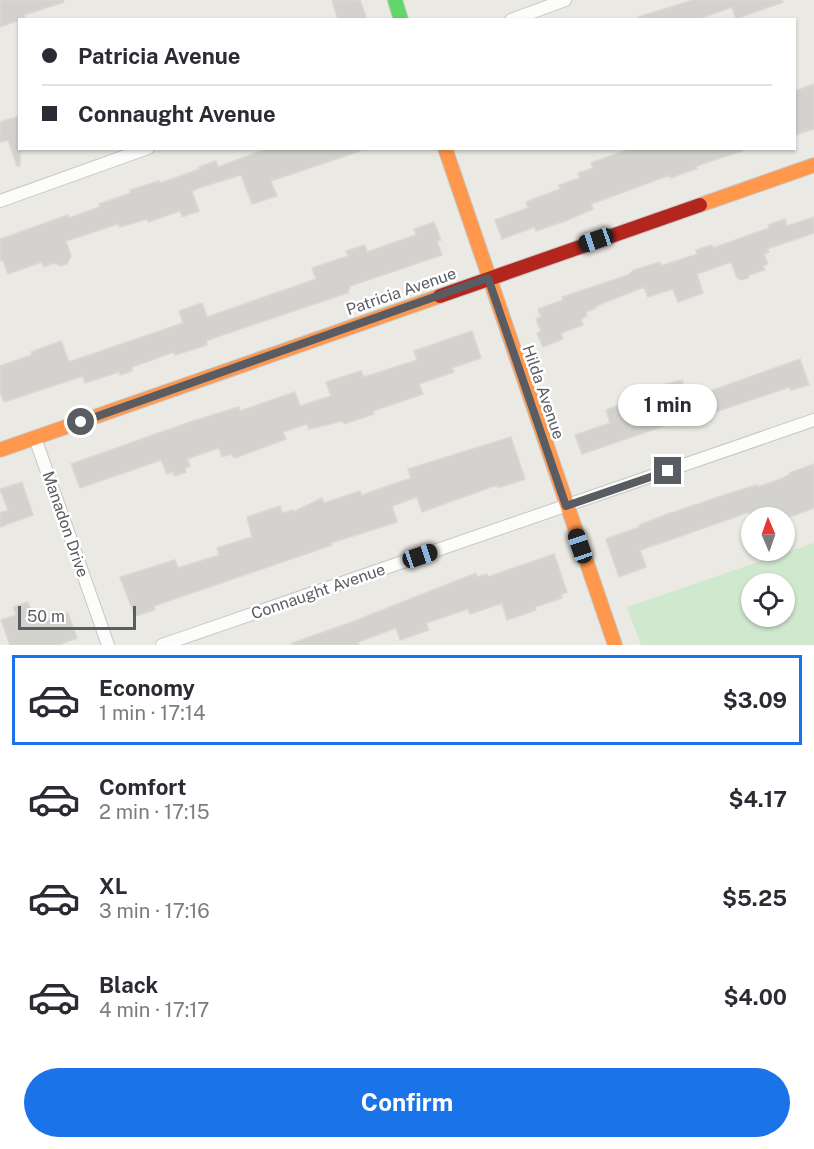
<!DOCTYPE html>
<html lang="en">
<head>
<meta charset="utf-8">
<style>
	body { margin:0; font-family:"Public Sans",sans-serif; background:#f7f7f7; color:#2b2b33; height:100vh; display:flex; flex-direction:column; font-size:22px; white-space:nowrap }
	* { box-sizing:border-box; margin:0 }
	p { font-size:20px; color:#7c7c81 }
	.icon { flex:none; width:33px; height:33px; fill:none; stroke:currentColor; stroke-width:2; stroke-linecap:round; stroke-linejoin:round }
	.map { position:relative; height:645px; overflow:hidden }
	.drawer { display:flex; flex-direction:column; background:#fff; flex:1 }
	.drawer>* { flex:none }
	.top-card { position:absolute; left:18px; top:18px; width:778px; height:132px; border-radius:0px; box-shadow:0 2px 4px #0004; display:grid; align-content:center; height:132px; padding:0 24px; background:#fff }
	.needle { width:39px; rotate:358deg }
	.tools { position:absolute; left:741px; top:507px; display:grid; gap:12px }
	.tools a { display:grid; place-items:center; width:54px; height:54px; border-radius:50%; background:#fff; box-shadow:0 2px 4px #0004; font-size:30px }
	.scale { position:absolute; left:18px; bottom:15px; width:118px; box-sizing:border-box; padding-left:6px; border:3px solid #595c62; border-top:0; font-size:16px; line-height:21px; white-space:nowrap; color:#595c62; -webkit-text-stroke:4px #fff; paint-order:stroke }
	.end { position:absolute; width:27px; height:27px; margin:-14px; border:8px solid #595c62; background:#fff; box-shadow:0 0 0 3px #fff }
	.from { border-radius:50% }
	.bubble { position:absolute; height:42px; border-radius:21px; background:#fff; box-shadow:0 2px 4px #0004; font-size:20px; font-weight:700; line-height:42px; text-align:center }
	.car { position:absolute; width:18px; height:36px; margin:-18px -9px; border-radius:8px; box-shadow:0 0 4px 2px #0007; background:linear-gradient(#222 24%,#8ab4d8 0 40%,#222 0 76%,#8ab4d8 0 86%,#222 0) }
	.top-card b { display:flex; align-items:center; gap:21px; height:57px; font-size:22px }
	.top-card b+b { border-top:2px solid #e1e1e2 }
	.top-card i { width:15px; height:15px; background:#2b2b33 }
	ul { padding:10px 0 0; list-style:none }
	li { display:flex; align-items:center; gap:18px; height:90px; margin:0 12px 9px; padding:0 12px; border:3px solid transparent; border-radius:0px }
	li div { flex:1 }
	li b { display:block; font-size:22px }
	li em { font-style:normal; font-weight:700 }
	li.selected { border-color:#1a73e8 }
	li>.icon { width:54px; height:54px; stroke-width:1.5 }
	.action { display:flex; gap:12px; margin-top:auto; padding:12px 24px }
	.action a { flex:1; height:69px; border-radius:36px; background:#1a73e8; color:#fff; font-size:24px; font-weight:700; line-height:69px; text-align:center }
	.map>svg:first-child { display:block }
	.green { fill:#d0e8ce; fill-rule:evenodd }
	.building { fill:#d3d2ce; stroke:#dad8d2; stroke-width:1.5 }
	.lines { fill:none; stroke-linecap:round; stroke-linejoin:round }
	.street-casing { stroke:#c6c7c5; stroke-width:14 }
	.fast-casing { stroke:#c7c8c7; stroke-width:16 }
	.slow-casing { stroke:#c7c8c7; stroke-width:16 }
	.jam-casing { stroke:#c7c8c7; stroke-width:16 }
	.street { stroke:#fcfcfb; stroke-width:12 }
	.fast { stroke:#63d668; stroke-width:14 }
	.slow { stroke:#ff974d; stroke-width:14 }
	.jam { stroke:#b3261e; stroke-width:14 }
	.route { stroke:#595c62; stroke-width:8 }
	.labels { text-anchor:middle; stroke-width:5; stroke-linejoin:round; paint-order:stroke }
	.street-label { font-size:16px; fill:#595c62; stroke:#fff }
</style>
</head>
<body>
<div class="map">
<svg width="814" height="645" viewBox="0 0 814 645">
	<rect width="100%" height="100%" fill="#eae9e3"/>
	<!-- green -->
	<path class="green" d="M 814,543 L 814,645 L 641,645 L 627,607 ZM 752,584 L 784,584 L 784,616 L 752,616 Z"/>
	<!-- building -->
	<path class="building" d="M 0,0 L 63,0 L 64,2 L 24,15 L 25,18 L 0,27 Z
		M 332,0 L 360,0 L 367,20 L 338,20 Z
		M 693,0 L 782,0 L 783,2 L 736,19 L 732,7 L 696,20 L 639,20 L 638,17 Z
		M 814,84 L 814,129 L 795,135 L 795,91 Z
		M 20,116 L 20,166 L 17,166 L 8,140 L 0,142 L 0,122 Z
		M 269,148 L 359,148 L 360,151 L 271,181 L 277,196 L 252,204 L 241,175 L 199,188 L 192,191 L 199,211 L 182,217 L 180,211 L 148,222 L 147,219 L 120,227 L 118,224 L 66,241 L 71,256 L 67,264 L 61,266 L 54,263 L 44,267 L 42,262 L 8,274 L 3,260 L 0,261 L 0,239 L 68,215 L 69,218 L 100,207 L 99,204 L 131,193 L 130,190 L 159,181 L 160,183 L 200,169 L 199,167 L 216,161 L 218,167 Z
		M 633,148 L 741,148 L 742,151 L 696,166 L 697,169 L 689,171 L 671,178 L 670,175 L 591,204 L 593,209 L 565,221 L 536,231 L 535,227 L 502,239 L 495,220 L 528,208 L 526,202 L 560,189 L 559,185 L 580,178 L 578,173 L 593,168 L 591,163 Z
		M 814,217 L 814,233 L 767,249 L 769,252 L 764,254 L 768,264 L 763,266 L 765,270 L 749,275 L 748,278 L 742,280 L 737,278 L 731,262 L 697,274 L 703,293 L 678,302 L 673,289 L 648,297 L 644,287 L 596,306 L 596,308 L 586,312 L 587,316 L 581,319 L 583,325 L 561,333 L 563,339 L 543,347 L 537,333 L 541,331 L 536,319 L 541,317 L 538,309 L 563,300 L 562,297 L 628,275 L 634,270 L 660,262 L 661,266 L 697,254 L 696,250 L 712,245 L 713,248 L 769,228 L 768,225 L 785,219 L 787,226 Z
		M 434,222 L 441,240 L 437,241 L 442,255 L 350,286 L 348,293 L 344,294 L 214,338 L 206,341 L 207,345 L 175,355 L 174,352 L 132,367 L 132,371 L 120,375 L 119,372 L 85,383 L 83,376 L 4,402 L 0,391 L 0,366 L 32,355 L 31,352 L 61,341 L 69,362 L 183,323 L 179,311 L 202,303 L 207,317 L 316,279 L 312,268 L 348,256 L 346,251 L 365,245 L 367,252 L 416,235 L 414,229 Z
		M 472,331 L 481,358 L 452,368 L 454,372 L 419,384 L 423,394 L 373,411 L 374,414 L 344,424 L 342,421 L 309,429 L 307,424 L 283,432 L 286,439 L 235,458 L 230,454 L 222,457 L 219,448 L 187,459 L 190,466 L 185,468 L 186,472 L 174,476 L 173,472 L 167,474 L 161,460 L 80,488 L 71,464 L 193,421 L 239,407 L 240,411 L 295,392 L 300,406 L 331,396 L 326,382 L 361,371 L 364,377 L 417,360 L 414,351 Z
		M 800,359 L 809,385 L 791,390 L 790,387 L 673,426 L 672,423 L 582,454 L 575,435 L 610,423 L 606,410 L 620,405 L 624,417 L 652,408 L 647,393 L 657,389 L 657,386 L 682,380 L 688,399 Z
		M 511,437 L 525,479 L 498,488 L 497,485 L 422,512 L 417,497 L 392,506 L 397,522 L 331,543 L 332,545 L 154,606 L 155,610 L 135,616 L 120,577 L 175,560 L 178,568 L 219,555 L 217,548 L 252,537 L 247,517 L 280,506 L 282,513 L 293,510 L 293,512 L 322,498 L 324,503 L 360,491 L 362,495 L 411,478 L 408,469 Z
		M 814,464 L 814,508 L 787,518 L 751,518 L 749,512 L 681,536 L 640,550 L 646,567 L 619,577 L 606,539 L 640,527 L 639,525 L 668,514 L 737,491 L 757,485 L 758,487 L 778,480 L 789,475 L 789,473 Z
		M 22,482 L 33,515 L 0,527 L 0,513 L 8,510 L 0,489 Z
		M 554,554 L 567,592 L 561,595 L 562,598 L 535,607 L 536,610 L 507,620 L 502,603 L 470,614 L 468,609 L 426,623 L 429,630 L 400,640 L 396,628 L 358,642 L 359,645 L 292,645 L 292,643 L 352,622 L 476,573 L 477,577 L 487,574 L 488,577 Z
		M 28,602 L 36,624 L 68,613 L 77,638 L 58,645 L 10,645 L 1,620 L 16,615 L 13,607 Z"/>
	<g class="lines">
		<defs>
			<path id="street" d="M 511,20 L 565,0
				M 0,201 L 148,148
				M 35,438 L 108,645
				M 162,645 L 814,420"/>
			<path id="fast" d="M 395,0 L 401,20"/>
			<path id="slow" d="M 445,148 L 615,645
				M 700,205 L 814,165
				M 0,450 L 440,296"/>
			<path id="jam" d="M 440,296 L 700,205"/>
		</defs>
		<!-- street casing -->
		<use href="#street" class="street-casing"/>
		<!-- fast casing -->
		<use href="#fast" class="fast-casing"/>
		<!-- slow casing -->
		<use href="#slow" class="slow-casing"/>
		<!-- jam casing -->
		<use href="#jam" class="jam-casing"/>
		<!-- street -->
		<use href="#street" class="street"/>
		<!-- fast -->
		<use href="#fast" class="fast"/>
		<!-- slow -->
		<use href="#slow" class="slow"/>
		<!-- jam -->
		<use href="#jam" class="jam"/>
	</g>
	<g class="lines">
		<!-- route -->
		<path class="route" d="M 81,422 L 488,278 L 566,506 L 668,471"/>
	</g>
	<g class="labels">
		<!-- street labels -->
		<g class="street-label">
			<text transform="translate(401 291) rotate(-19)" y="6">Patricia Avenue</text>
			<text transform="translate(544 392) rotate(71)" y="6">Hilda Avenue</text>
			<text transform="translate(66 524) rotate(71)" y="6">Manadon Drive</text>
			<text transform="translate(318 591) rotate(-19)" y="6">Connaught Avenue</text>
		</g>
	</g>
</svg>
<div class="tools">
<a><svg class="needle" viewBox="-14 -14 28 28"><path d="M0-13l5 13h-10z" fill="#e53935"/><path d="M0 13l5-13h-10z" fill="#7c7c81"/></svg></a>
<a><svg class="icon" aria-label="locate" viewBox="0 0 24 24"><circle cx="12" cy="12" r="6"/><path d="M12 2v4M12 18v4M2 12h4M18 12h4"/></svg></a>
</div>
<div class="scale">50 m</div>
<i class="end from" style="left:81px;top:422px"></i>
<i class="end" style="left:668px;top:471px"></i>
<div class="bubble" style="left:618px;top:384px;width:99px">1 min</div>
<i class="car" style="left:596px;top:240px;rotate:251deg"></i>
<i class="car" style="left:580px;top:546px;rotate:341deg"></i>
<i class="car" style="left:420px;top:556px;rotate:71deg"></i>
<div class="top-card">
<b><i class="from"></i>Patricia Avenue</b>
<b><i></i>Connaught Avenue</b>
</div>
</div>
<section class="drawer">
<ul>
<li class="selected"><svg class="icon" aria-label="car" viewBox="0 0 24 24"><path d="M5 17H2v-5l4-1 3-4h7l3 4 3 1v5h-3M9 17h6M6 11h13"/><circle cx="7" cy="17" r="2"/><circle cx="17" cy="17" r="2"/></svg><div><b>Economy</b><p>1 min · 17:14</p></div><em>$3.09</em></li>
<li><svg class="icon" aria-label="car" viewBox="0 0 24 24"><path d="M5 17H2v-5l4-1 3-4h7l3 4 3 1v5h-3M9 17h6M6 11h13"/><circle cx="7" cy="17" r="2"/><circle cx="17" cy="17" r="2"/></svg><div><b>Comfort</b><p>2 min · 17:15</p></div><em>$4.17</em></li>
<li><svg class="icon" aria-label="car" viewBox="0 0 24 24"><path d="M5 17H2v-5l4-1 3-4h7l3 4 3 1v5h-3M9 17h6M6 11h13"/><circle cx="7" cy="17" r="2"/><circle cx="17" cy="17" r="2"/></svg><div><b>XL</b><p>3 min · 17:16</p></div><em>$5.25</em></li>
<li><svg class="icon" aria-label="car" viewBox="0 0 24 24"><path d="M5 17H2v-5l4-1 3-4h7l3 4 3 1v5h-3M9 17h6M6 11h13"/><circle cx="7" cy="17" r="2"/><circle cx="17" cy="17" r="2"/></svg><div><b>Black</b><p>4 min · 17:17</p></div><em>$4.00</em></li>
</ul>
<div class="action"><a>Confirm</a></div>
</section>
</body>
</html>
